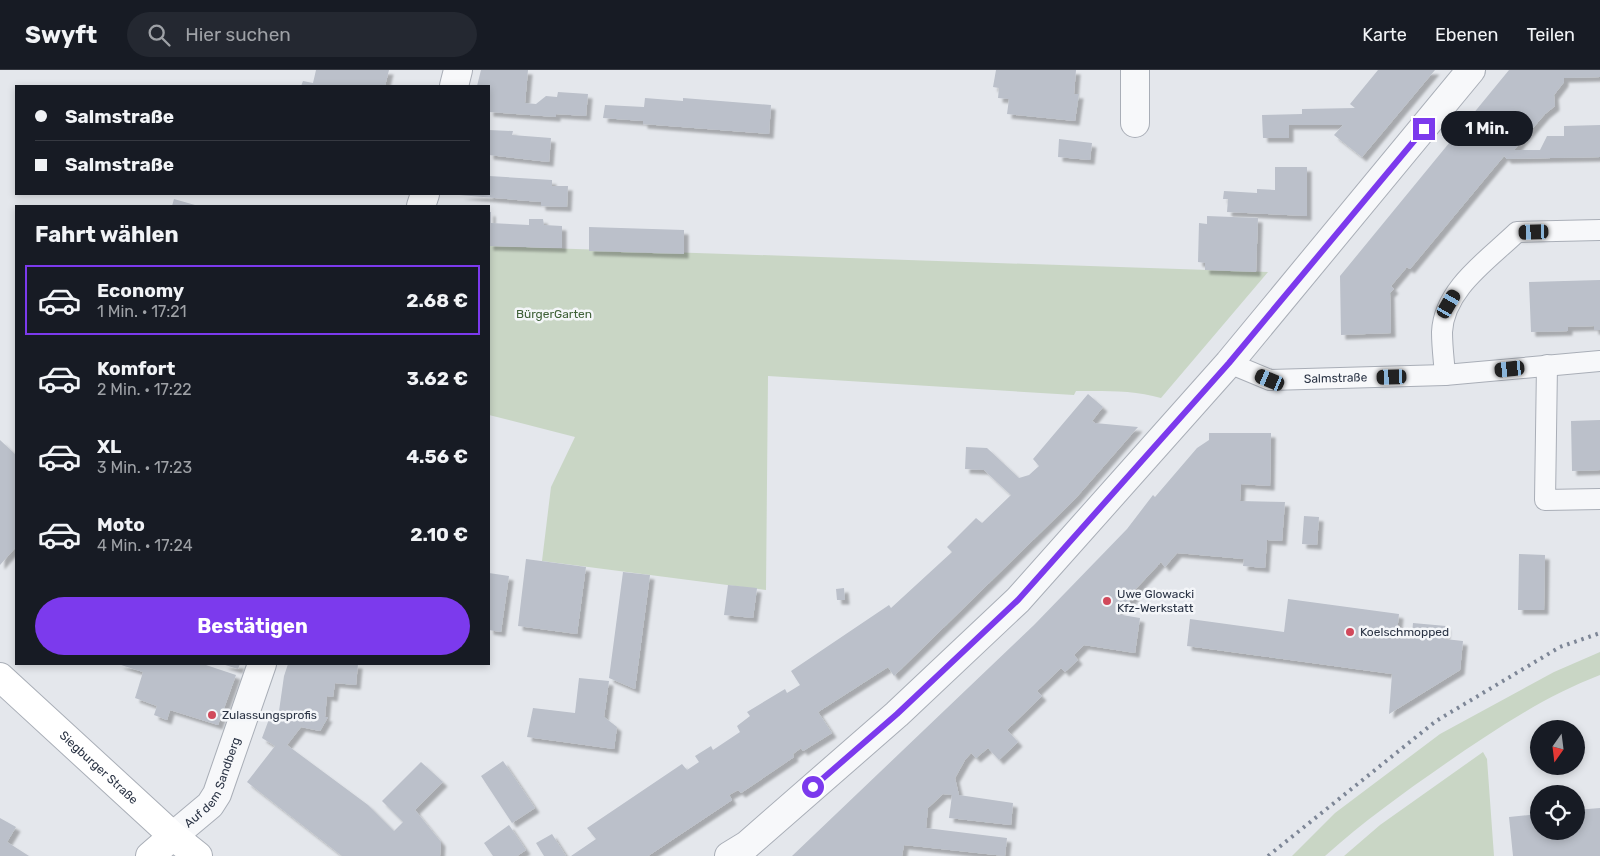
<!DOCTYPE html>
<html lang="de">
<head>
<meta charset="utf-8">
<style>
	body { margin:0; font-family:Rubik,sans-serif; background:#242831; color:#f1f3f6; height:100vh; display:flex; flex-direction:column; font-size:19px; white-space:nowrap }
	* { box-sizing:border-box; margin:0 }
	p { font-size:16px; color:#9ea1a6 }
	.icon { flex:none; width:28px; height:28px; fill:none; stroke:currentColor; stroke-width:2; stroke-linecap:round; stroke-linejoin:round }
	.map { position:relative; flex:1; overflow:hidden }
	.panel { position:absolute; left:15px; top:135px; width:475px; height:460px; display:flex; flex-direction:column; background:#171b24; border-radius:0px; box-shadow:0 2px 8px #0003 }
	.panel>* { flex:none }
	.hud { position:absolute; left:15px; top:15px; width:475px; height:110px; border-radius:0px; box-shadow:0 2px 8px #0003; display:grid; align-content:center; height:110px; padding:0 20px; background:#171b24 }
	.needle { width:32px; rotate:194deg }
	.controls { position:absolute; left:1530px; top:650px; display:grid; gap:10px }
	.controls a { display:grid; place-items:center; width:55px; height:55px; border-radius:50%; background:#171b24; box-shadow:0 2px 8px #0003; font-size:25px }
	.end { position:absolute; width:22px; height:22px; margin:-11px; border:6px solid #7c3aed; background:#fff; box-shadow:0 0 0 2px #fff }
	.from { border-radius:50% }
	.bubble { position:absolute; height:35px; border-radius:18px; background:#171b24; box-shadow:0 2px 8px #0003; font-size:16px; font-weight:700; line-height:35px; text-align:center }
	.car { position:absolute; width:15px; height:30px; margin:-15px -8px; border-radius:6px; box-shadow:0 0 4px 1px #0007; background:linear-gradient(#222 24%,#8ab4d8 0 40%,#222 0 76%,#8ab4d8 0 86%,#222 0) }
	.hud b { display:flex; align-items:center; gap:18px; height:48px; font-size:19px }
	.hud b+b { border-top:1px solid #363941 }
	.hud i { width:12px; height:12px; background:#f1f3f6 }
	ul { padding:0; list-style:none }
	li { display:flex; align-items:center; gap:15px; height:70px; margin:0 10px 8px; padding:0 10px; border:2px solid transparent; border-radius:0px }
	li div { flex:1 }
	li b { display:block; font-size:19px }
	li em { font-style:normal; font-weight:700 }
	li.selected { border-color:#7c3aed }
	li>.icon { width:45px; height:45px; stroke-width:1.5 }
	h2 { padding:0 20px; font-size:22px; line-height:60px }
	.action { display:flex; gap:10px; margin-top:auto; padding:10px 20px }
	.action a { flex:1; height:58px; border-radius:30px; background:#7c3aed; color:#fff; font-size:20px; font-weight:700; line-height:58px; text-align:center }
	header { display:flex; align-items:center; gap:30px; box-sizing:border-box; height:70px; padding:0 25px; background:#171b24; border-bottom:1px solid #363941 }
	header strong { font-size:24px }
	nav { display:flex; gap:28px; margin-inline-start:auto; font-size:18px }
	.search { width:350px; height:45px; background:#242831; display:flex; align-items:center; gap:12px; box-sizing:border-box; padding:0 18px; border-radius:28px; color:#9ea1a6; font-size:19px }
	.map>svg:first-child { display:block }
	.green { fill:#c9d6c5 }
	.building { fill:#bbc0ca; filter:url(#shadow) }
	.lines { fill:none; stroke-linecap:round; stroke-linejoin:round }
	.lane-casing { stroke:#a9aeb7; stroke-width:22 }
	.street-casing { stroke:#a9aeb7; stroke-width:30 }
	.secondary-casing { stroke:#a9aeb7; stroke-width:30 }
	.lane { stroke:#f7f8fa; stroke-width:20 }
	.street { stroke:#f7f8fa; stroke-width:28 }
	.secondary { stroke:#fff; stroke-width:28 }
	.rail { stroke:#7d8696; stroke-width:4; stroke-dasharray:2.5 5; stroke-linecap:butt }
	.route { stroke:#7c3aed; stroke-width:6 }
	.poi-dot { fill:#d1495b; stroke:#f4f6f9; stroke-width:2 }
	.labels { text-anchor:middle; stroke-width:5; stroke-linejoin:round; paint-order:stroke }
	.park-label { font-size:12px; fill:#3f6138; stroke:#f4f6f9 }
	.street-label { font-size:12px; fill:#2b3445; stroke:#f4f6f9 }
	.poi-label { font-size:12px; fill:#2b3445; stroke:#f4f6f9; text-anchor:start }
</style>
</head>
<body>
<header>
<strong>Swyft</strong>
<div class="search"><svg class="icon" aria-label="search" viewBox="0 0 24 24"><circle cx="10" cy="10" r="6"/><path d="M15 15l6 6"/></svg>Hier suchen</div>
<nav><a>Karte</a><a>Ebenen</a><a>Teilen</a></nav>
</header>
<div class="map">
<svg width="1600" height="786" viewBox="0 0 1600 786">
	<defs>
		<filter id="shadow"><feDropShadow dx="4.5" dy="4.5" stdDeviation="1" flood-color="#0004"/></filter>
	</defs>
	<rect width="100%" height="100%" fill="#e4e7ec"/>
	<!-- green -->
	<path class="green" d="M 489,176 L 1268,202 L 1161,328 C 1134,320 1104,321 1076,321 L 1074,325 L 768,306 L 766,520 L 542,491 L 551,417 L 575,367 L 489,345 Z
		M 1600,582 L 1600,605 C 1545,626 1494,660 1445,694 C 1403,723 1363,752 1325,786 L 1292,786 L 1335,743 L 1440,664 L 1554,602 Z
		M 1483,682 L 1487,689 L 1494,786 L 1344,786 L 1380,755 Z"/>
	<!-- building -->
	<path class="building" d="M 316,0 L 389,0 L 385,16 L 301,16 L 303,11 L 313,13 Z
		M 481,0 L 528,0 L 525,33 L 536,34 L 546,26 L 557,27 L 558,22 L 588,24 L 586,46 L 556,44 L 556,47 L 489,42 L 489,16 L 477,16 Z
		M 996,0 L 1076,0 L 1074,24 L 1079,24 L 1075,51 L 1007,44 L 1009,29 L 998,28 L 999,18 L 993,17 Z
		M 1378,0 L 1435,0 L 1362,87 L 1334,65 L 1343,55 L 1289,55 L 1289,68 L 1263,68 L 1262,45 L 1302,44 L 1302,39 L 1355,38 L 1350,34 Z
		M 1509,0 L 1600,0 L 1600,7 L 1564,8 L 1564,12 L 1554,25 L 1555,36 L 1545,44 L 1514,80 L 1540,80 L 1547,66 L 1564,66 L 1564,56 L 1600,55 L 1600,87 L 1507,89 L 1504,86 L 1410,199 L 1407,197 L 1391,216 L 1394,219 L 1390,223 L 1391,263 L 1341,265 L 1340,206 Z
		M 645,28 L 683,31 L 683,28 L 771,35 L 769,64 L 643,54 L 643,51 L 603,48 L 605,35 L 644,37 Z
		M 489,60 L 513,61 L 512,65 L 551,68 L 549,92 L 489,85 Z
		M 1059,69 L 1092,73 L 1090,90 L 1058,87 Z
		M 1275,97 L 1307,97 L 1307,146 L 1227,142 L 1228,129 L 1223,129 L 1224,121 L 1257,123 L 1257,119 L 1275,120 Z
		M 489,106 L 552,110 L 552,116 L 568,116 L 567,137 L 541,136 L 541,132 L 459,125 L 489,124 Z
		M 174,129 L 195,135 L 172,136 Z
		M 489,142 L 491,142 L 491,153 L 529,155 L 529,149 L 543,149 L 544,155 L 562,156 L 562,178 L 489,176 Z
		M 1207,146 L 1258,148 L 1256,202 L 1205,200 L 1205,193 L 1198,192 L 1199,153 L 1207,154 Z
		M 589,157 L 684,160 L 684,184 L 589,181 Z
		M 1600,210 L 1600,260 L 1594,260 L 1594,256 L 1568,257 L 1568,261 L 1531,262 L 1529,212 Z
		M 1088,324 L 1103,337 L 1092,351 L 1095,353 L 1138,357 L 1075,429 L 894,606 L 888,597 L 818,642 L 832,663 L 803,681 L 801,678 L 793,684 L 794,687 L 741,723 L 738,720 L 729,725 L 732,730 L 648,786 L 571,786 L 596,769 L 587,758 L 682,694 L 687,700 L 699,692 L 695,686 L 711,676 L 713,680 L 740,662 L 737,656 L 750,646 L 747,642 L 785,619 L 787,623 L 800,615 L 791,601 L 889,535 L 891,538 L 952,482 L 947,477 L 976,448 L 982,453 L 1011,425 L 984,400 L 965,399 L 966,377 L 987,378 L 1019,408 L 1029,405 L 1039,396 L 1033,389 Z
		M 1600,350 L 1600,400 L 1572,401 L 1571,351 Z
		M 1209,363 L 1271,363 L 1270,416 L 1241,414 L 1240,431 L 1285,432 L 1282,471 L 1267,470 L 1265,498 L 1243,496 L 1244,489 L 1177,483 L 1165,497 L 1161,492 L 1132,523 L 1135,526 L 1116,544 L 1140,548 L 1135,583 L 1084,575 L 1074,585 L 1078,590 L 1065,602 L 1061,598 L 1037,621 L 1042,626 L 1007,660 L 1018,672 L 999,690 L 988,678 L 976,688 L 971,683 L 965,690 L 955,708 L 959,725 L 1013,733 L 1011,755 L 949,748 L 952,725 L 943,724 L 928,738 L 926,758 L 1007,768 L 1005,786 L 904,775 L 902,786 L 792,786 L 1034,555 L 1127,459 L 1153,425 L 1155,427 L 1197,378 L 1209,370 Z
		M 0,370 L 16,385 L 16,477 L 0,495 Z
		M 1304,446 L 1319,447 L 1317,475 L 1302,474 Z
		M 1519,484 L 1545,485 L 1544,540 L 1518,540 Z
		M 526,489 L 586,497 L 577,564 L 518,556 Z
		M 623,502 L 650,505 L 635,619 L 609,608 Z
		M 489,503 L 509,506 L 501,562 L 489,560 Z
		M 728,515 L 757,518 L 753,548 L 724,545 Z
		M 844,518 L 845,530 L 837,530 L 836,519 Z
		M 1288,529 L 1399,544 L 1397,562 L 1412,564 L 1413,553 L 1446,556 L 1445,569 L 1463,571 L 1460,600 L 1389,644 L 1392,604 L 1187,576 L 1190,549 L 1284,562 Z
		M 118,594 L 203,594 L 236,605 L 218,655 L 170,640 L 167,650 L 154,645 L 157,636 L 135,628 L 143,602 Z
		M 222,594 L 240,594 L 238,599 Z
		M 288,594 L 358,594 L 356,615 L 335,613 L 333,627 L 327,626 L 325,647 L 328,647 L 320,661 L 301,657 L 287,675 L 368,735 L 394,761 L 403,752 L 382,731 L 421,692 L 443,712 L 415,740 L 441,772 L 440,786 L 342,786 L 247,712 L 275,676 L 262,668 L 272,641 L 279,641 L 284,606 Z
		M 579,608 L 609,611 L 604,647 L 617,657 L 614,679 L 527,667 L 533,638 L 575,643 Z
		M 503,691 L 535,738 L 512,753 L 481,706 Z
		M 1600,738 L 1600,786 L 1513,786 L 1509,747 L 1539,744 L 1539,761 L 1576,761 L 1576,740 Z
		M 0,748 L 16,757 L 7,772 L 29,786 L 0,786 Z
		M 509,755 L 526,780 L 517,786 L 493,786 L 484,773 Z
		M 552,764 L 566,786 L 544,786 L 536,773 Z"/>
	<g class="lines">
		<defs>
			<g id="lane">
				<path id="s1" d="M 1229,293 L 1270,310 L 1445,305 L 1600,291"/>
				<path d="M 1547,295 L 1545,430 L 1600,429"/>
				<path d="M 1445,305 C 1444,291 1442,277 1442,262 C 1444,219 1488,190 1517,162 L 1600,160"/>
			</g>
			<g id="street">
				<path d="M 1135,0 L 1135,53"/>
				<path d="M 454,16 L 458,0"/>
				<path d="M 421,136 L 425,124"/>
				<path id="s2" d="M 173,766 L 210,735 L 217,724 L 262,594"/>
				<path d="M 729,786 L 747,775 L 897,644 L 1018,530 L 1229,293 L 1471,0"/>
			</g>
			<g id="secondary">
				<path id="s3" d="M 0,607 L 173,766 L 198,786"/>
				<path d="M 150,786 L 173,766"/>
			</g>
		</defs>
		<!-- lane casing -->
		<use href="#lane" class="lane-casing"/>
		<!-- street casing -->
		<use href="#street" class="street-casing"/>
		<!-- secondary casing -->
		<use href="#secondary" class="secondary-casing"/>
		<!-- lane -->
		<use href="#lane" class="lane"/>
		<!-- street -->
		<use href="#street" class="street"/>
		<!-- secondary -->
		<use href="#secondary" class="secondary"/>
		<!-- rail -->
		<path class="rail" d="M 1268,786 L 1436,651 L 1560,577 L 1600,563"/>
	</g>
	<g class="lines">
		<!-- route -->
		<path class="route" d="M 813,717 L 897,644 L 1018,530 L 1229,293 L 1424,59"/>
	</g>
	<!-- markers -->
	<g class="poi-dot">
		<circle cx="1107" cy="531" r="5"/>
		<circle cx="1350" cy="562" r="5"/>
		<circle cx="212" cy="645" r="5"/>
	</g>
	<g class="labels">
		<!-- park labels -->
		<g class="park-label">
			<text x="554" y="248">BürgerGarten</text>
		</g>
		<!-- street labels -->
		<g class="street-label">
			<text dy="4" stroke="none"><textPath href="#s1" startOffset="110">Salmstraße</textPath></text>
			<text dy="4" stroke="none"><textPath href="#s3" startOffset="134">Siegburger Straße</textPath></text>
			<text dy="4" stroke="none"><textPath href="#s2" startOffset="69">Auf dem Sandberg</textPath></text>
		</g>
		<!-- poi labels -->
		<g class="poi-label">
			<text x="1117" y="528">Uwe Glowacki<tspan x="1117" dy="14">Kfz-Werkstatt</tspan></text>
			<text x="1360" y="566">Koelschmopped</text>
			<text x="222" y="649">Zulassungsprofis</text>
		</g>
	</g>
</svg>
<div class="controls">
<a><svg class="needle" viewBox="-14 -14 28 28"><path d="M0-13l5 13h-10z" fill="#e53935"/><path d="M0 13l5-13h-10z" fill="#9ea1a6"/></svg></a>
<a><svg class="icon" aria-label="locate" viewBox="0 0 24 24"><circle cx="12" cy="12" r="6"/><path d="M12 2v4M12 18v4M2 12h4M18 12h4"/></svg></a>
</div>
<i class="end from" style="left:813px;top:717px"></i>
<i class="end" style="left:1424px;top:59px"></i>
<div class="bubble" style="left:1441px;top:41px;width:92px">1 Min.</div>
<i class="car" style="left:1534px;top:162px;rotate:268deg"></i>
<i class="car" style="left:1449px;top:234px;rotate:30deg"></i>
<i class="car" style="left:1510px;top:299px;rotate:264deg"></i>
<i class="car" style="left:1392px;top:307px;rotate:268deg"></i>
<i class="car" style="left:1270px;top:310px;rotate:293deg"></i>
<div class="hud">
<b><i class="from"></i>Salmstraße</b>
<b><i></i>Salmstraße</b>
</div>
<section class="panel">
<h2>Fahrt wählen</h2>
<ul>
<li class="selected"><svg class="icon" aria-label="car" viewBox="0 0 24 24"><path d="M5 17H2v-5l4-1 3-4h7l3 4 3 1v5h-3M9 17h6M6 11h13"/><circle cx="7" cy="17" r="2"/><circle cx="17" cy="17" r="2"/></svg><div><b>Economy</b><p>1 Min. · 17:21</p></div><em>2.68 €</em></li>
<li><svg class="icon" aria-label="car" viewBox="0 0 24 24"><path d="M5 17H2v-5l4-1 3-4h7l3 4 3 1v5h-3M9 17h6M6 11h13"/><circle cx="7" cy="17" r="2"/><circle cx="17" cy="17" r="2"/></svg><div><b>Komfort</b><p>2 Min. · 17:22</p></div><em>3.62 €</em></li>
<li><svg class="icon" aria-label="car" viewBox="0 0 24 24"><path d="M5 17H2v-5l4-1 3-4h7l3 4 3 1v5h-3M9 17h6M6 11h13"/><circle cx="7" cy="17" r="2"/><circle cx="17" cy="17" r="2"/></svg><div><b>XL</b><p>3 Min. · 17:23</p></div><em>4.56 €</em></li>
<li><svg class="icon" aria-label="car" viewBox="0 0 24 24"><path d="M5 17H2v-5l4-1 3-4h7l3 4 3 1v5h-3M9 17h6M6 11h13"/><circle cx="7" cy="17" r="2"/><circle cx="17" cy="17" r="2"/></svg><div><b>Moto</b><p>4 Min. · 17:24</p></div><em>2.10 €</em></li>
</ul>
<div class="action"><a>Bestätigen</a></div>
</section>
</div>
</body>
</html>
